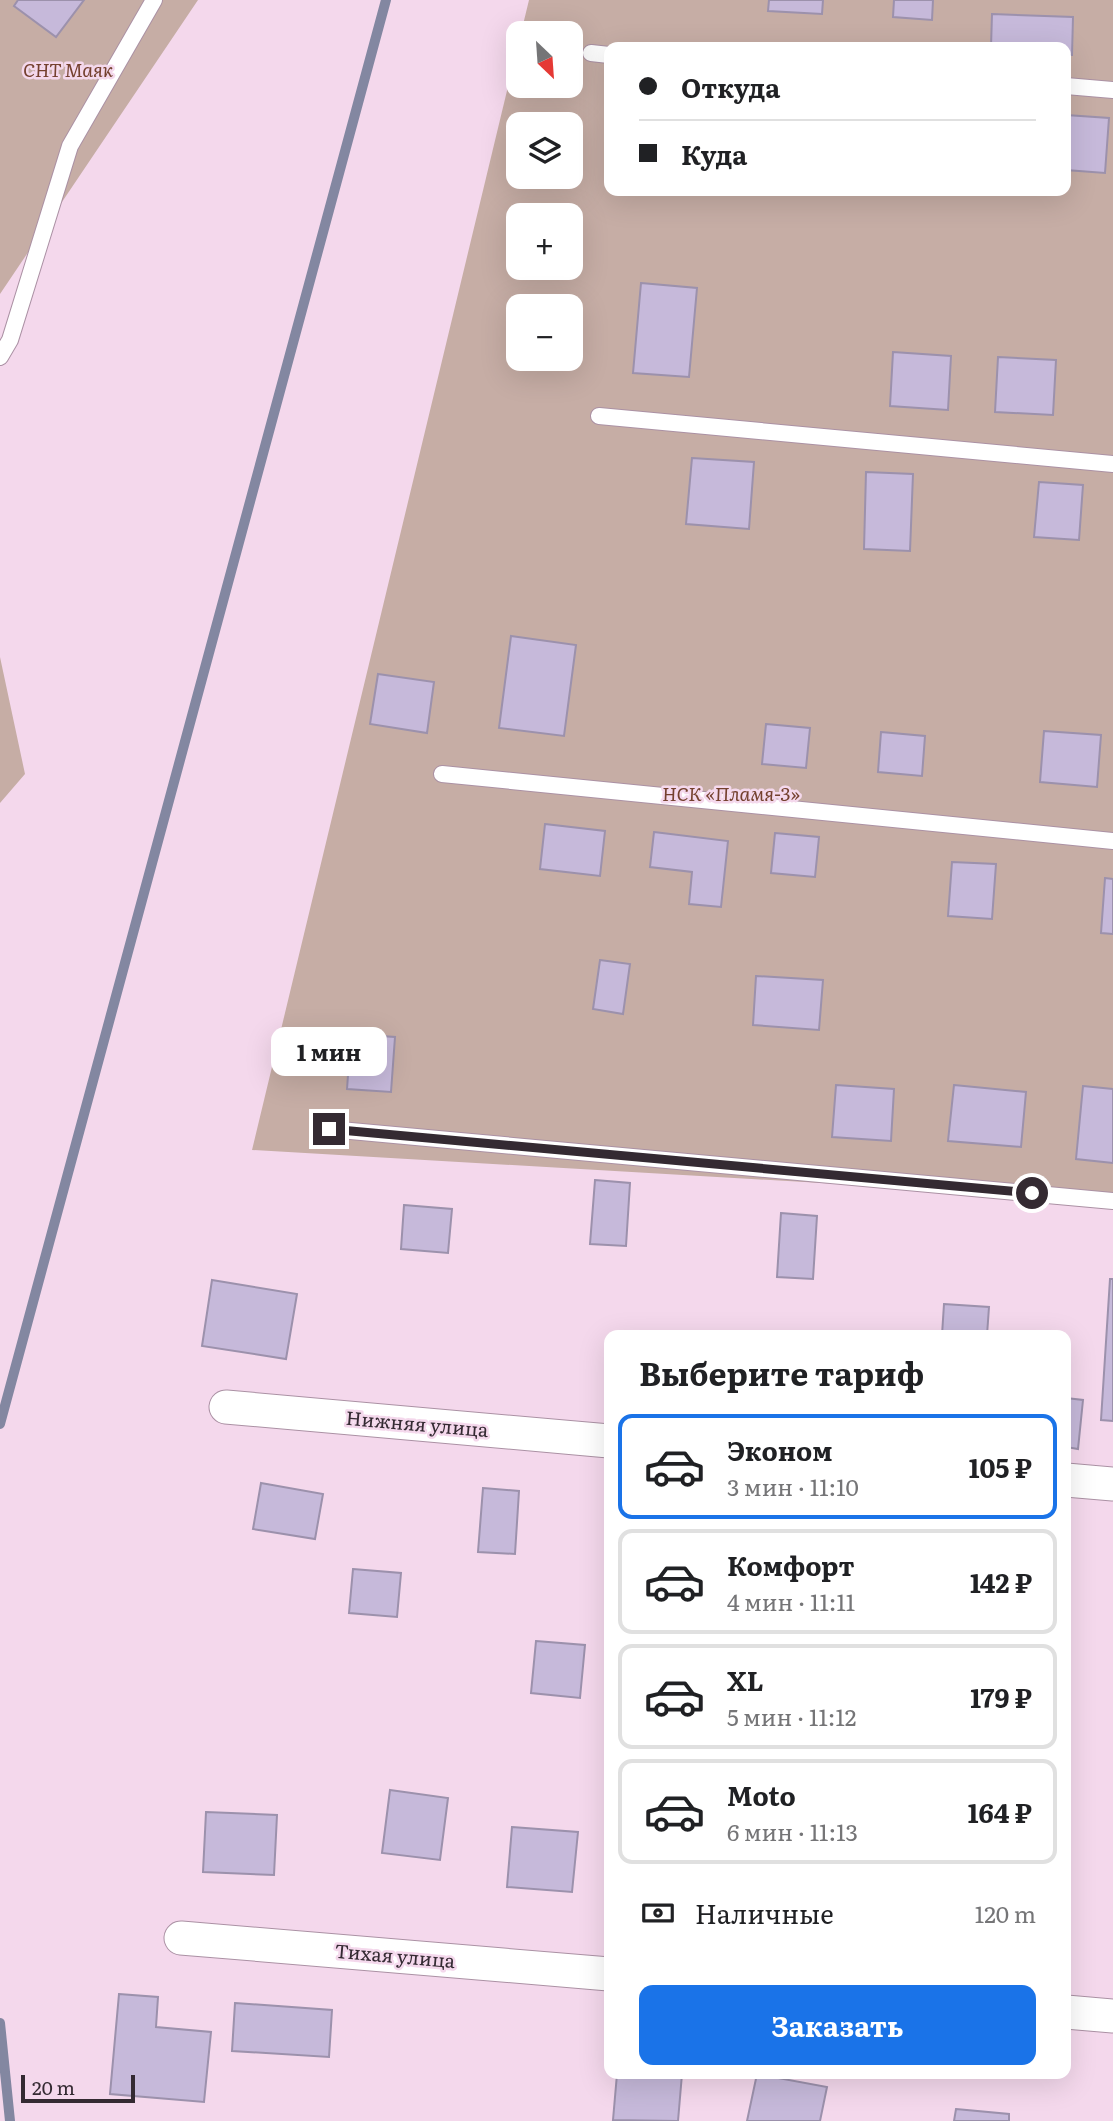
<!DOCTYPE html>
<html lang="ru">
<head>
<meta charset="utf-8">
<style>
	body { margin:0; font-family:Literata,serif; background:#f6f6f6; color:#202124; height:100vh; display:flex; flex-direction:column; font-size:26px; white-space:nowrap }
	* { box-sizing:border-box; margin:0 }
	p { font-size:23px; color:#757577 }
	.icon { flex:none; width:38px; height:38px; fill:none; stroke:currentColor; stroke-width:2; stroke-linecap:round; stroke-linejoin:round }
	.map { position:relative; flex:1; overflow:hidden }
	.details { position:absolute; left:604px; top:1330px; width:467px; height:749px; display:flex; flex-direction:column; background:#fff; border-radius:14px; box-shadow:0 7px 28px #0002 }
	.details>* { flex:none }
	.top-card { position:absolute; left:604px; top:42px; width:467px; height:154px; border-radius:14px; box-shadow:0 7px 28px #0002; display:grid; align-content:center; height:154px; padding:0 35px; background:#fff }
	.needle { width:46px; rotate:155deg }
	.tools { position:absolute; left:506px; top:21px; display:grid; gap:14px }
	.tools a { display:grid; place-items:center; width:77px; height:77px; border-radius:14px; background:#fff; box-shadow:0 7px 28px #0002; font-size:35px }
	.scale { position:absolute; left:21px; bottom:18px; width:114px; box-sizing:border-box; padding-left:7px; border:4px solid #342a32; border-top:0; font-size:19px; line-height:24px; white-space:nowrap; color:#342a32; -webkit-text-stroke:5px #f4d8ec; paint-order:stroke }
	.end { position:absolute; width:32px; height:32px; margin:-16px; border:9px solid #342a32; background:#fff; box-shadow:0 0 0 4px #fff }
	.from { border-radius:50% }
	.bubble { position:absolute; height:49px; border-radius:14px; background:#fff; box-shadow:0 7px 28px #0002; font-size:23px; font-weight:700; line-height:49px; text-align:center }
	.top-card b { display:flex; align-items:center; gap:24px; height:66px; font-size:26px }
	.top-card b+b { border-top:2px solid #e0e0e0 }
	.top-card i { width:18px; height:18px; background:#202124 }
	ul { padding:0; list-style:none }
	li { display:flex; align-items:center; gap:21px; height:105px; margin:0 14px 10px; padding:0 21px; border:4px solid #e0e0e0; border-radius:14px }
	li div { flex:1 }
	li b { display:block; font-size:26px }
	li em { font-style:normal; font-weight:700 }
	li.current { border-color:#1a73e8 }
	li>.icon { width:63px; height:63px; stroke-width:1.5 }
	h2 { padding:0 35px; font-size:32px; line-height:84px }
	.pay { display:flex; align-items:center; gap:18px; height:77px; padding:0 35px; font-size:26px }
	.pay p { margin-inline-start:auto }
	.button { display:flex; gap:14px; margin-top:auto; padding:14px 35px }
	.button a { flex:1; height:80px; border-radius:14px; background:#1a73e8; color:#fff; font-size:28px; font-weight:700; line-height:80px; text-align:center }
	.map>svg:first-child { display:block }
	.green { fill:#c6ada5; fill-rule:evenodd }
	.lines { fill:none; stroke-linecap:round; stroke-linejoin:round }
	.stream { stroke:#8387a1; stroke-width:10 }
	.building { fill:#c6b9da; stroke:#9c91ac; stroke-width:2 }
	.service-casing { stroke:#ab91a4; stroke-width:18 }
	.minor-casing { stroke:#ab91a4; stroke-width:35 }
	.service { stroke:#fff; stroke-width:16 }
	.minor { stroke:#fff; stroke-width:33 }
	.route { stroke:#342a32; stroke-width:9 }
	.labels { text-anchor:middle; stroke-width:5; stroke-linejoin:round; paint-order:stroke }
	.park-label { font-size:19px; font-style:italic; fill:#74402e; stroke:#f4d8ec }
	.street-label { font-size:19px; fill:#342a32; stroke:#f4d8ec }
</style>
</head>
<body>
<div class="map">
<svg width="1113" height="2121" viewBox="0 0 1113 2121">
	<rect width="100%" height="100%" fill="#f4d8ec"/>
	<!-- green -->
	<path class="green" d="M 0,0 L 198,0 L 0,294 Z
		M 529,0 L 1113,0 L 1113,1200 L 252,1150 L 518,45 L 518,86 L 570,86 L 570,33 L 521,33 ZM 609,47 L 1066,47 L 1066,191 L 609,191 ZM 518,124 L 570,124 L 570,177 L 518,177 ZM 518,215 L 570,215 L 570,268 L 518,268 ZM 518,306 L 570,306 L 570,359 L 518,359 Z
		M 0,657 L 25,774 L 0,803 Z"/>
	<g class="lines">
		<!-- stream -->
		<path class="stream" d="M 0,1424 L 386,0
			M 0,2023 L 10,2121"/>
	</g>
	<!-- building -->
	<path class="building" d="M 18,0 L 84,0 L 56,37 L 14,6 Z
		M 769,0 L 823,0 L 822,14 L 768,11 Z
		M 894,0 L 933,0 L 932,20 L 893,17 Z
		M 992,14 L 1073,17 L 1072,55 L 1066,55 L 1066,47 L 991,47 Z
		M 1066,115 L 1109,118 L 1105,173 L 1066,170 Z
		M 641,283 L 697,288 L 689,377 L 633,373 Z
		M 893,352 L 951,356 L 948,410 L 890,406 Z
		M 998,357 L 1056,360 L 1053,415 L 995,412 Z
		M 692,458 L 754,462 L 749,529 L 686,524 Z
		M 866,472 L 913,474 L 910,551 L 864,549 Z
		M 1039,482 L 1083,485 L 1079,540 L 1034,537 Z
		M 511,636 L 576,645 L 564,736 L 499,728 Z
		M 378,674 L 434,682 L 427,733 L 370,724 Z
		M 766,724 L 810,728 L 806,768 L 762,764 Z
		M 1044,731 L 1101,735 L 1097,787 L 1040,782 Z
		M 881,732 L 925,736 L 922,776 L 878,772 Z
		M 545,824 L 605,831 L 600,876 L 540,869 Z
		M 654,832 L 728,841 L 721,907 L 689,904 L 692,872 L 650,867 Z
		M 775,833 L 819,837 L 815,877 L 771,873 Z
		M 952,862 L 996,864 L 992,919 L 948,916 Z
		M 1105,878 L 1113,879 L 1113,934 L 1101,933 Z
		M 600,960 L 630,964 L 623,1014 L 593,1009 Z
		M 756,976 L 823,980 L 819,1030 L 753,1025 Z
		M 351,1034 L 395,1037 L 391,1092 L 347,1089 Z
		M 836,1085 L 894,1089 L 891,1141 L 832,1137 Z
		M 954,1085 L 1026,1092 L 1021,1147 L 948,1141 Z
		M 1083,1086 L 1113,1089 L 1113,1163 L 1076,1159 Z
		M 595,1180 L 630,1183 L 626,1246 L 590,1244 Z
		M 404,1205 L 452,1209 L 448,1253 L 401,1249 Z
		M 781,1213 L 817,1216 L 813,1279 L 777,1277 Z
		M 1110,1279 L 1113,1279 L 1113,1421 L 1101,1420 Z
		M 212,1280 L 297,1294 L 286,1359 L 202,1346 Z
		M 944,1304 L 989,1307 L 987,1335 L 942,1335 Z
		M 1066,1398 L 1083,1400 L 1078,1449 L 1066,1447 Z
		M 261,1483 L 323,1494 L 315,1539 L 253,1529 Z
		M 483,1488 L 519,1491 L 515,1554 L 478,1552 Z
		M 353,1569 L 401,1573 L 397,1617 L 349,1613 Z
		M 536,1641 L 585,1645 L 580,1698 L 531,1693 Z
		M 390,1790 L 448,1798 L 440,1860 L 382,1853 Z
		M 206,1812 L 277,1815 L 274,1875 L 203,1872 Z
		M 512,1827 L 578,1832 L 572,1892 L 507,1887 Z
		M 119,1994 L 158,1997 L 156,2027 L 211,2032 L 204,2102 L 110,2094 Z
		M 235,2003 L 332,2010 L 329,2057 L 232,2051 Z
		M 617,2074 L 682,2074 L 678,2121 L 613,2120 Z
		M 757,2074 L 827,2087 L 820,2121 L 747,2121 Z
		M 956,2109 L 1009,2114 L 1009,2121 L 954,2121 Z"/>
	<g class="lines">
		<defs>
			<path id="service" d="M 591,53 L 609,55
				M 1066,86 L 1113,90
				M 0,357 L 10,340 L 70,146 L 154,0
				M 599,416 L 1113,464
				M 442,774 L 1113,841
				M 329,1129 L 1113,1201"/>
			<path id="minor" d="M 226,1407 L 609,1441
				M 1066,1480 L 1113,1484
				M 181,1938 L 609,1974
				M 1066,2012 L 1113,2016"/>
		</defs>
		<!-- service casing -->
		<use href="#service" class="service-casing"/>
		<!-- minor casing -->
		<use href="#minor" class="minor-casing"/>
		<!-- service -->
		<use href="#service" class="service"/>
		<!-- minor -->
		<use href="#minor" class="minor"/>
	</g>
	<g class="lines">
		<!-- route -->
		<path class="route" d="M 329,1129 L 1032,1193"/>
	</g>
	<g class="labels">
		<!-- park labels -->
		<g class="park-label">
			<text x="68" y="77">СНТ Маяк</text>
			<text x="731" y="801">НСК «Пламя-3»</text>
		</g>
		<!-- street labels -->
		<g class="street-label">
			<text transform="translate(417 1424) rotate(5)" y="7">Нижняя улица</text>
			<text transform="translate(395 1956) rotate(5)" y="7">Тихая улица</text>
		</g>
	</g>
</svg>
<div class="tools">
<a><svg class="needle" viewBox="-14 -14 28 28"><path d="M0-13l5 13h-10z" fill="#e53935"/><path d="M0 13l5-13h-10z" fill="#757577"/></svg></a>
<a><svg class="icon" aria-label="layers" viewBox="0 0 24 24"><path d="M12 4l9 5-9 5-9-5zM3 14l9 5 9-5"/></svg></a>
<a>+</a>
<a>−</a>
</div>
<div class="scale">20 m</div>
<i class="end from" style="left:1032px;top:1193px"></i>
<i class="end" style="left:329px;top:1129px"></i>
<div class="bubble" style="left:271px;top:1027px;width:116px">1 мин</div>
<div class="top-card">
<b><i class="from"></i>Откуда</b>
<b><i></i>Куда</b>
</div>
<section class="details">
<h2>Выберите тариф</h2>
<ul>
<li class="current"><svg class="icon" aria-label="car" viewBox="0 0 24 24"><path d="M5 17H2v-5l4-1 3-4h7l3 4 3 1v5h-3M9 17h6M6 11h13"/><circle cx="7" cy="17" r="2"/><circle cx="17" cy="17" r="2"/></svg><div><b>Эконом</b><p>3 мин · 11:10</p></div><em>105 ₽</em></li>
<li><svg class="icon" aria-label="car" viewBox="0 0 24 24"><path d="M5 17H2v-5l4-1 3-4h7l3 4 3 1v5h-3M9 17h6M6 11h13"/><circle cx="7" cy="17" r="2"/><circle cx="17" cy="17" r="2"/></svg><div><b>Комфорт</b><p>4 мин · 11:11</p></div><em>142 ₽</em></li>
<li><svg class="icon" aria-label="car" viewBox="0 0 24 24"><path d="M5 17H2v-5l4-1 3-4h7l3 4 3 1v5h-3M9 17h6M6 11h13"/><circle cx="7" cy="17" r="2"/><circle cx="17" cy="17" r="2"/></svg><div><b>XL</b><p>5 мин · 11:12</p></div><em>179 ₽</em></li>
<li><svg class="icon" aria-label="car" viewBox="0 0 24 24"><path d="M5 17H2v-5l4-1 3-4h7l3 4 3 1v5h-3M9 17h6M6 11h13"/><circle cx="7" cy="17" r="2"/><circle cx="17" cy="17" r="2"/></svg><div><b>Moto</b><p>6 мин · 11:13</p></div><em>164 ₽</em></li>
</ul>
<div class="pay"><svg class="icon" aria-label="cash" viewBox="0 0 24 24"><path d="M3 7h18v10H3z"/><circle cx="12" cy="12" r="2"/></svg>Наличные<p>120 m</p></div>
<div class="button"><a>Заказать</a></div>
</section>
</div>
</body>
</html>
